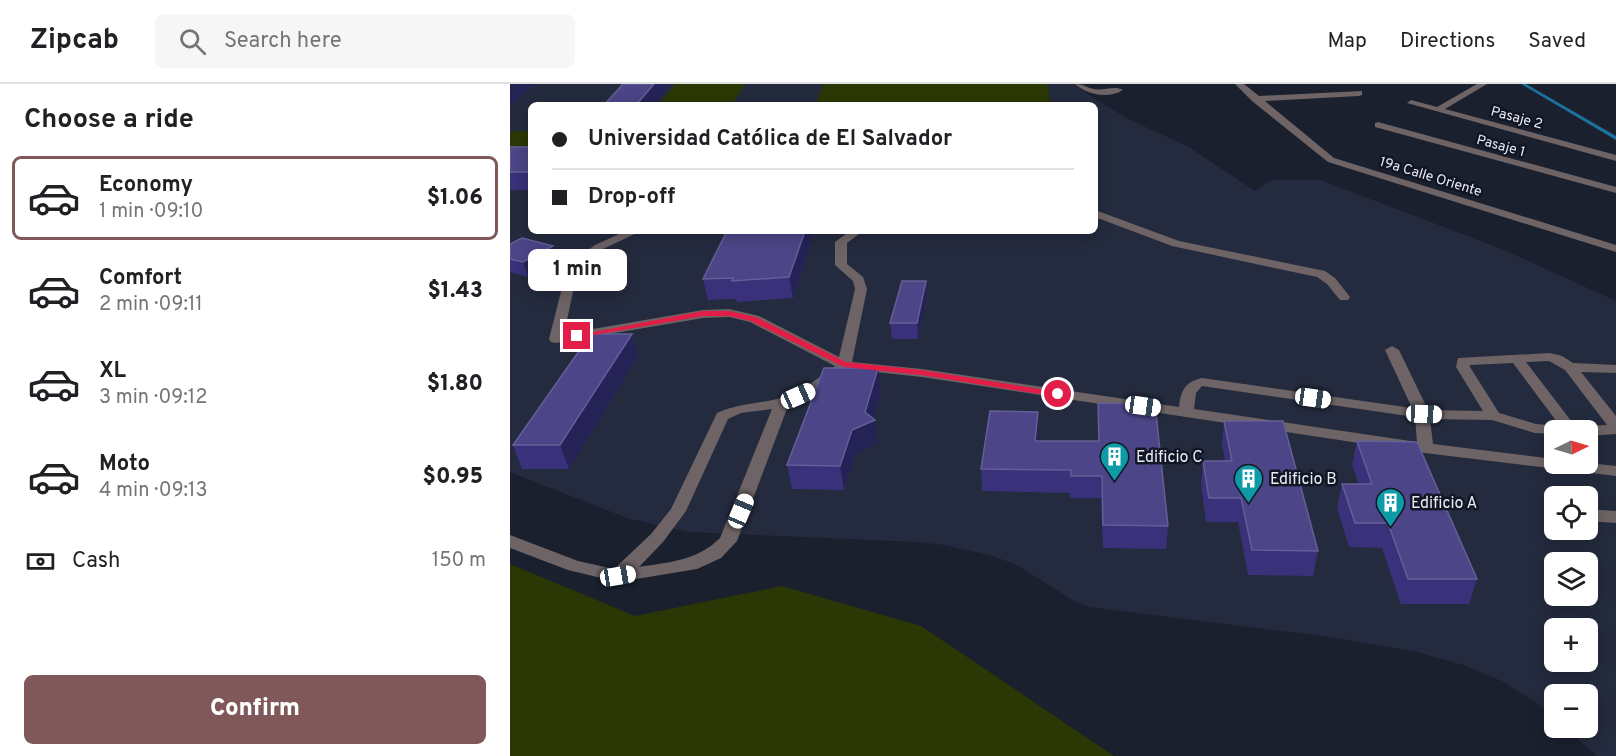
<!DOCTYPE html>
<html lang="en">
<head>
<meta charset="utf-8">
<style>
	body { margin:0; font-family:Overpass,sans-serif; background:#f6f6f6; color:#202124; height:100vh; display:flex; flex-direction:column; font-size:22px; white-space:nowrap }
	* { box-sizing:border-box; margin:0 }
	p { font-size:20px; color:#757577 }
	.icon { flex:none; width:33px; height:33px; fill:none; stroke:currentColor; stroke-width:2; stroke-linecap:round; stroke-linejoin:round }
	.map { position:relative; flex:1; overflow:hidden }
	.drawer { display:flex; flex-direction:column; background:#fff; width:510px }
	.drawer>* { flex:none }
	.top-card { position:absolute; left:18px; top:18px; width:570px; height:132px; border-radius:9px; box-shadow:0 3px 15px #0003; display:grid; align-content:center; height:132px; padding:0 24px; background:#fff }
	.needle { width:39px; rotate:85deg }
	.controls { position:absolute; left:1034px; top:336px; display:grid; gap:12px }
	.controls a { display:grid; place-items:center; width:54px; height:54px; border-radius:9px; background:#fff; box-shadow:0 3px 15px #0003; font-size:30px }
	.end { position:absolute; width:27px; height:27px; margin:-14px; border:8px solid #e11d48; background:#fff; box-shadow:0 0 0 3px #fff }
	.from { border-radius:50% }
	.bubble { position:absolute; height:42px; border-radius:9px; background:#fff; box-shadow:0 3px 15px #0003; font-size:20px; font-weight:800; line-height:42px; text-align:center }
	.car { position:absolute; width:18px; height:36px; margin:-18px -9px; border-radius:8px; box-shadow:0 0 4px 2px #0007; background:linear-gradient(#fff 24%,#345 0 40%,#fff 0 76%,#345 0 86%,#fff 0) }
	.top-card b { display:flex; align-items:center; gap:21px; height:57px; font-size:22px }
	.top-card b+b { border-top:2px solid #e0e0e0 }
	.top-card i { width:15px; height:15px; background:#202124 }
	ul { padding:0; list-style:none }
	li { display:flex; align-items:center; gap:18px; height:84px; margin:0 12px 9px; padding:0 12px; border:3px solid transparent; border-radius:9px }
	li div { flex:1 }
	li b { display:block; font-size:22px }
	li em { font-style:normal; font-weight:800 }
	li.selected { border-color:#80585a }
	li>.icon { width:54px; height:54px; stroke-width:1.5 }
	h2 { padding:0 24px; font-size:27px; line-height:72px }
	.pay { display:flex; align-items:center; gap:15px; height:66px; padding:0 24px; font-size:22px }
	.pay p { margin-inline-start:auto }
	.cta { display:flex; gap:12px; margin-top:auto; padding:12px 24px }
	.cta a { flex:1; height:69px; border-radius:9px; background:#80585a; color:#fff; font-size:24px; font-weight:800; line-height:69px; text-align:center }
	header { display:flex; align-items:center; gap:36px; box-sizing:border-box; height:84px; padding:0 30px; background:#fff; border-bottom:2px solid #e0e0e0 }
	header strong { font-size:28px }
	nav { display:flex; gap:33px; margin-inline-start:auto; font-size:21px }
	.search { width:420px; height:54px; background:#f6f6f6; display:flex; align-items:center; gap:15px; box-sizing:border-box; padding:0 21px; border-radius:9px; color:#757577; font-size:22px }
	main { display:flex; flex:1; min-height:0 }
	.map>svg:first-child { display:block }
	.built { fill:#242b3e; fill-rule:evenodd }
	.green { fill:#2b3704 }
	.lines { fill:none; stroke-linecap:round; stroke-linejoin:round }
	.stream { fill:#19739c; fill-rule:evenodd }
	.service { fill:#6e6465; fill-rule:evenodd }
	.minor { fill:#6e6465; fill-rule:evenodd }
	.wall { fill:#393179 }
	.shaded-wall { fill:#252256 }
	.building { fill:#4c4587; stroke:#645f98; stroke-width:1.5 }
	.route { fill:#e11d48 }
	.labels { text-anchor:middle; stroke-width:5; stroke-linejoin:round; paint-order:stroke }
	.far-street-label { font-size:14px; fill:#e8ecf5; stroke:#121624 }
	.poi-label { font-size:16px; fill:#e8ecf5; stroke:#121624; text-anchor:start }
</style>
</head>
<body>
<header>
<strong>Zipcab</strong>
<div class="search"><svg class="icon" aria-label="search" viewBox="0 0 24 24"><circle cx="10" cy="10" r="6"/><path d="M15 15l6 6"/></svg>Search here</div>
<nav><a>Map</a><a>Directions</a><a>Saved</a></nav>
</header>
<main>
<section class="drawer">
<h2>Choose a ride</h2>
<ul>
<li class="selected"><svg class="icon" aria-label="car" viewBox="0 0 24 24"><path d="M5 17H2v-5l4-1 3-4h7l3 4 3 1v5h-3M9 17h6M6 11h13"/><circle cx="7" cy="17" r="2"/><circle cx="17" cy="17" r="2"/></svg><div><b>Economy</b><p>1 min · 09:10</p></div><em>$1.06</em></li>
<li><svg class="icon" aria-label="car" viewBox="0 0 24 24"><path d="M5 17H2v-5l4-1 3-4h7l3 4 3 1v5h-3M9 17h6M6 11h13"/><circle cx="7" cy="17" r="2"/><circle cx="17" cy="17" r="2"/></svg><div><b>Comfort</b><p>2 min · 09:11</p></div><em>$1.43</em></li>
<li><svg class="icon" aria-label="car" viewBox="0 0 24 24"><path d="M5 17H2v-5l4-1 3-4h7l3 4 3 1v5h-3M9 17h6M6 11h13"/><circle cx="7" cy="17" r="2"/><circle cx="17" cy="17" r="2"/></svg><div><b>XL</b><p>3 min · 09:12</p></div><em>$1.80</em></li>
<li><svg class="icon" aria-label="car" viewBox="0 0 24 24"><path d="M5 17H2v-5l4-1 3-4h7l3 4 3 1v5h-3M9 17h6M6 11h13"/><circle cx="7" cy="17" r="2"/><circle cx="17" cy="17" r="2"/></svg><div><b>Moto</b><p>4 min · 09:13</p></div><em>$0.95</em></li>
</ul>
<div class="pay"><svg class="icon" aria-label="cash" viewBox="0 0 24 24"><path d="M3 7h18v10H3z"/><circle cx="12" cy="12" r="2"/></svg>Cash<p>150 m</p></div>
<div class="cta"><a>Confirm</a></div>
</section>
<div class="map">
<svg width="1106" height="672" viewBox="0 0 1106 672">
	<rect width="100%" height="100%" fill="#1b202e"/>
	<!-- built -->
	<path class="built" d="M 0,0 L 562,0 L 618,35 L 677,62 L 745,107 L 762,96 L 810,96 L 992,165 L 1106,217 L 1106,672 L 1087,672 L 1055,644 L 1077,644 L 1077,610 L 1044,610 L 1044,634 L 1028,620 L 992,597 L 953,581 L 904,567 L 821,553 L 579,523 L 564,517 L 507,481 L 480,471 L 434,461 L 408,458 L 178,448 L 117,434 L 0,388 ZM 21,21 L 585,21 L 585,147 L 21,147 ZM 1044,346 L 1077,346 L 1077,380 L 1044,380 ZM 1044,412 L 1077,412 L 1077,446 L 1044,446 ZM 1044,478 L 1077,478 L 1077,512 L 1044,512 ZM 1044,544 L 1077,544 L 1077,578 L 1044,578 Z"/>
	<!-- green -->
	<path class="green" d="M 165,0 L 235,0 L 222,21 L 149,21 Z
		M 313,0 L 537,0 L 541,21 L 306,21 Z
		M 5,47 L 21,47 L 21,76 L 0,76 L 0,51 Z
		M 0,480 L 125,532 L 272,502 L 411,542 L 604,672 L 0,672 Z"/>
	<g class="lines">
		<!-- stream -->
		<path class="stream" d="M 1011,0 L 1016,0 L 1106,52 L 1106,56 Z"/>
		<!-- service -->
		<path class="service" d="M 585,126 L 669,157 L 815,187 L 825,194 L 840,213 L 838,216 L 830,216 L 817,200 L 807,193 L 662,162 L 585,133 Z
			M 116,147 L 131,147 L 93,165 L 68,184 L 54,250 L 193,226 L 219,225 L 249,232 L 329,273 L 345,205 L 343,197 L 325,181 L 325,158 L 340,147 L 353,147 L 337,159 L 337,180 L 353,193 L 357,205 L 342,278 L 412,285 L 669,323 C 671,306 675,298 692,294 L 902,324 L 875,266 L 882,262 L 889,266 L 918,326 L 973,327 L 946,283 L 948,274 L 1040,269 L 1052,272 L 1063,279 L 1106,281 L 1106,289 L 1071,288 L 1106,332 L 1106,350 L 1077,352 L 1077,346 L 1070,346 L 1077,342 L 1097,341 L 1055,286 L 1039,277 L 1016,278 L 1068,346 L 1044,346 L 1044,350 L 1025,349 L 982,336 L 920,335 L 923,360 L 1044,375 L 1044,380 L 1077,379 L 1106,382 L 1106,392 L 915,369 L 412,293 L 337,285 L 309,308 L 278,322 L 227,457 L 211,474 L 187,485 L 108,498 L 58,486 L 0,464 L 0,451 L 68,477 L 104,485 L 141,450 L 161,425 L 207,329 C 227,320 246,320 267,315 C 289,310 307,295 325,282 L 240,238 L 219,233 L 193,234 L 46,259 L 41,258 L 39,255 L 58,180 L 85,161 ZM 1003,279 L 1050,342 L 1026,340 L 989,329 L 960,283 L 960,281 ZM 692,302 L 905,333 L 907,358 L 684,325 L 686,309 ZM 262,325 L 210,454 C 187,477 159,478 129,483 L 153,458 L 176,427 L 218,335 L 231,329 Z
			M 1077,425 L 1106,427 L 1106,439 L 1077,437 Z"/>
		<!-- minor -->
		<path class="minor" d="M 565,0 C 575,0 576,4 584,5 C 594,7 604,1 613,6 C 599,15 577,11 565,0 Z
			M 725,0 L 734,0 L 749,12 L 852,7 L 852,11 L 849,12 L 755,17 L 824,74 L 1106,161 L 1106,168 L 818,78 L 742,17 Z
			M 967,0 L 977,0 L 935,25 L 1106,71 L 1106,77 L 897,19 L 901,16 L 927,23 Z
			M 868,38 L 1106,103 L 1106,109 L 865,43 L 865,39 Z"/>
	</g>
	<!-- wall -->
	<path class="wall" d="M 0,63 L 21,63 L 21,106 L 0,106 Z
		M 217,147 L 304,147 L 304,149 L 283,214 L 227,218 L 226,215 L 198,216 L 193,195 Z
		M 0,160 L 48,176 L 18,193 L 0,188 Z
		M 416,197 L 417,212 L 408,255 L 382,255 L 380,239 Z
		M 122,250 L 128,272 L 59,385 L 12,385 L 3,361 Z
		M 371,307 L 363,335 L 368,359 L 345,370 L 334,406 L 282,405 L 277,381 Z
		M 588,319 L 658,442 L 656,465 L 593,464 L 591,414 L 560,414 L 560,409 L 472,407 L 471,385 L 528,349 L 527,357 L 588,357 Z
		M 714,337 L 808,467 L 803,492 L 738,491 L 728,438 L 696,438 L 691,401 L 693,377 L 715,377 L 712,360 Z
		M 847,357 L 967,495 L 959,520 L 891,520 L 872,464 L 839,463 L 827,424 L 832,400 L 849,400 L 842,381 Z"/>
	<!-- shaded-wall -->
	<path class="shaded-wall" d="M 4,0 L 25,0 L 0,22 L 0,3 Z
		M 144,0 L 161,0 L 144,21 L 126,21 Z
		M 295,147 L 304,147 L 304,149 L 283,214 L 279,193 Z
		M 43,162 L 48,176 L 18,193 L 13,178 Z
		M 416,197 L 417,212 L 408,255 L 407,239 Z
		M 122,250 L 128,272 L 59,385 L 50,361 Z
		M 368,284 L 371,307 L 363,337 L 365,336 L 368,359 L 345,370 L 334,406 L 330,382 L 342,346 L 355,328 Z
		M 528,328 L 528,349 L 526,379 L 525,357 Z"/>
	<!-- building -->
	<path class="building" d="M 113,0 L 144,0 L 126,21 L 94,21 Z
		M 0,63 L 21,63 L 21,88 L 0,88 Z
		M 217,147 L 295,147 L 279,193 L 222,197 L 223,194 L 193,195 Z
		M 12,154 L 43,162 L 13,178 L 0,175 L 0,160 Z
		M 392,197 L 416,197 L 407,239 L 380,239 Z
		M 81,250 L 122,250 L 50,361 L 3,361 Z
		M 314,284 L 368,284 L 355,328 L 365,336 L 342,346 L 330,382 L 277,381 Z
		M 588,319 L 645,320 L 658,442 L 593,441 L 592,392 L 561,392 L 561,386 L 471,385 L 480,327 L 528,328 L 525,357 L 589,357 Z
		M 714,337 L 773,337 L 808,467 L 742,466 L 731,414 L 699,414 L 693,377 L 722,377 Z
		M 847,357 L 907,358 L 967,495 L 898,495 L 878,439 L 845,439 L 832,400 L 862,400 Z"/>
	<!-- route -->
	<path class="route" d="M 193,227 L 219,227 L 246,233 L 336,278 L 411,286 L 548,308 L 553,310 L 548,313 L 411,291 L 334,283 L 241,237 L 219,232 L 193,232 L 67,254 L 63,252 Z"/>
	<!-- icons -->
	<defs>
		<symbol id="building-pin" viewBox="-11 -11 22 30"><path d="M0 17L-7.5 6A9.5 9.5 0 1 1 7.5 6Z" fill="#0f9aa8" stroke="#121624"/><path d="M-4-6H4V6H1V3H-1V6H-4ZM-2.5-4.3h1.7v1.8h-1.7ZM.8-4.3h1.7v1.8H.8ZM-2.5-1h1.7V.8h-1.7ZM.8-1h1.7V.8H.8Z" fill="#fff"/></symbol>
	</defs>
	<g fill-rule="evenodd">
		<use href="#building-pin" x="588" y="356" width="33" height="45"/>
		<use href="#building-pin" x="722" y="378" width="33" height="45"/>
		<use href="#building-pin" x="864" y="402" width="33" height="45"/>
	</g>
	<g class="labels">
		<!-- far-street labels -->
		<g class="far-street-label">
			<text transform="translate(1007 33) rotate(15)" y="5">Pasaje 2</text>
			<text transform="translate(991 61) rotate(15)" y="5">Pasaje 1</text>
			<text transform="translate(921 92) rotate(17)" y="5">19a Calle Oriente</text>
		</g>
		<!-- poi labels -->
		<g class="poi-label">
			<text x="626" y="378">Edificio C</text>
			<text x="760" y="400">Edificio B</text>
			<text x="901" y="424">Edificio A</text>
		</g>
	</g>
</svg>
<div class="controls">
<a><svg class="needle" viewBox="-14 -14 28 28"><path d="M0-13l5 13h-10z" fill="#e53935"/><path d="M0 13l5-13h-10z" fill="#757577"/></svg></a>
<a><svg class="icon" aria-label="locate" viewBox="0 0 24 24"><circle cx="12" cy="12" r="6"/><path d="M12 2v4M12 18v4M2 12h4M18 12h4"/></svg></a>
<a><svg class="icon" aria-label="layers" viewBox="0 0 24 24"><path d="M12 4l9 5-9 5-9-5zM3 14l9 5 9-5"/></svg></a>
<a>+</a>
<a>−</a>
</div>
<i class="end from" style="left:548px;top:310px"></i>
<i class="end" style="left:67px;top:252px"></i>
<div class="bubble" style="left:18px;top:165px;width:99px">1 min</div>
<i class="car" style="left:288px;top:312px;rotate:66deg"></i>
<i class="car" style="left:803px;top:314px;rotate:98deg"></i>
<i class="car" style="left:633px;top:322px;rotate:98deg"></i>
<i class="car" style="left:914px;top:330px;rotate:92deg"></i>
<i class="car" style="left:231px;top:427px;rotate:23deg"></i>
<i class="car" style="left:108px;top:492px;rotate:81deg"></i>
<div class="top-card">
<b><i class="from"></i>Universidad Católica de El Salvador</b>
<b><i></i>Drop-off</b>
</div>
</div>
</main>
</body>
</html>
